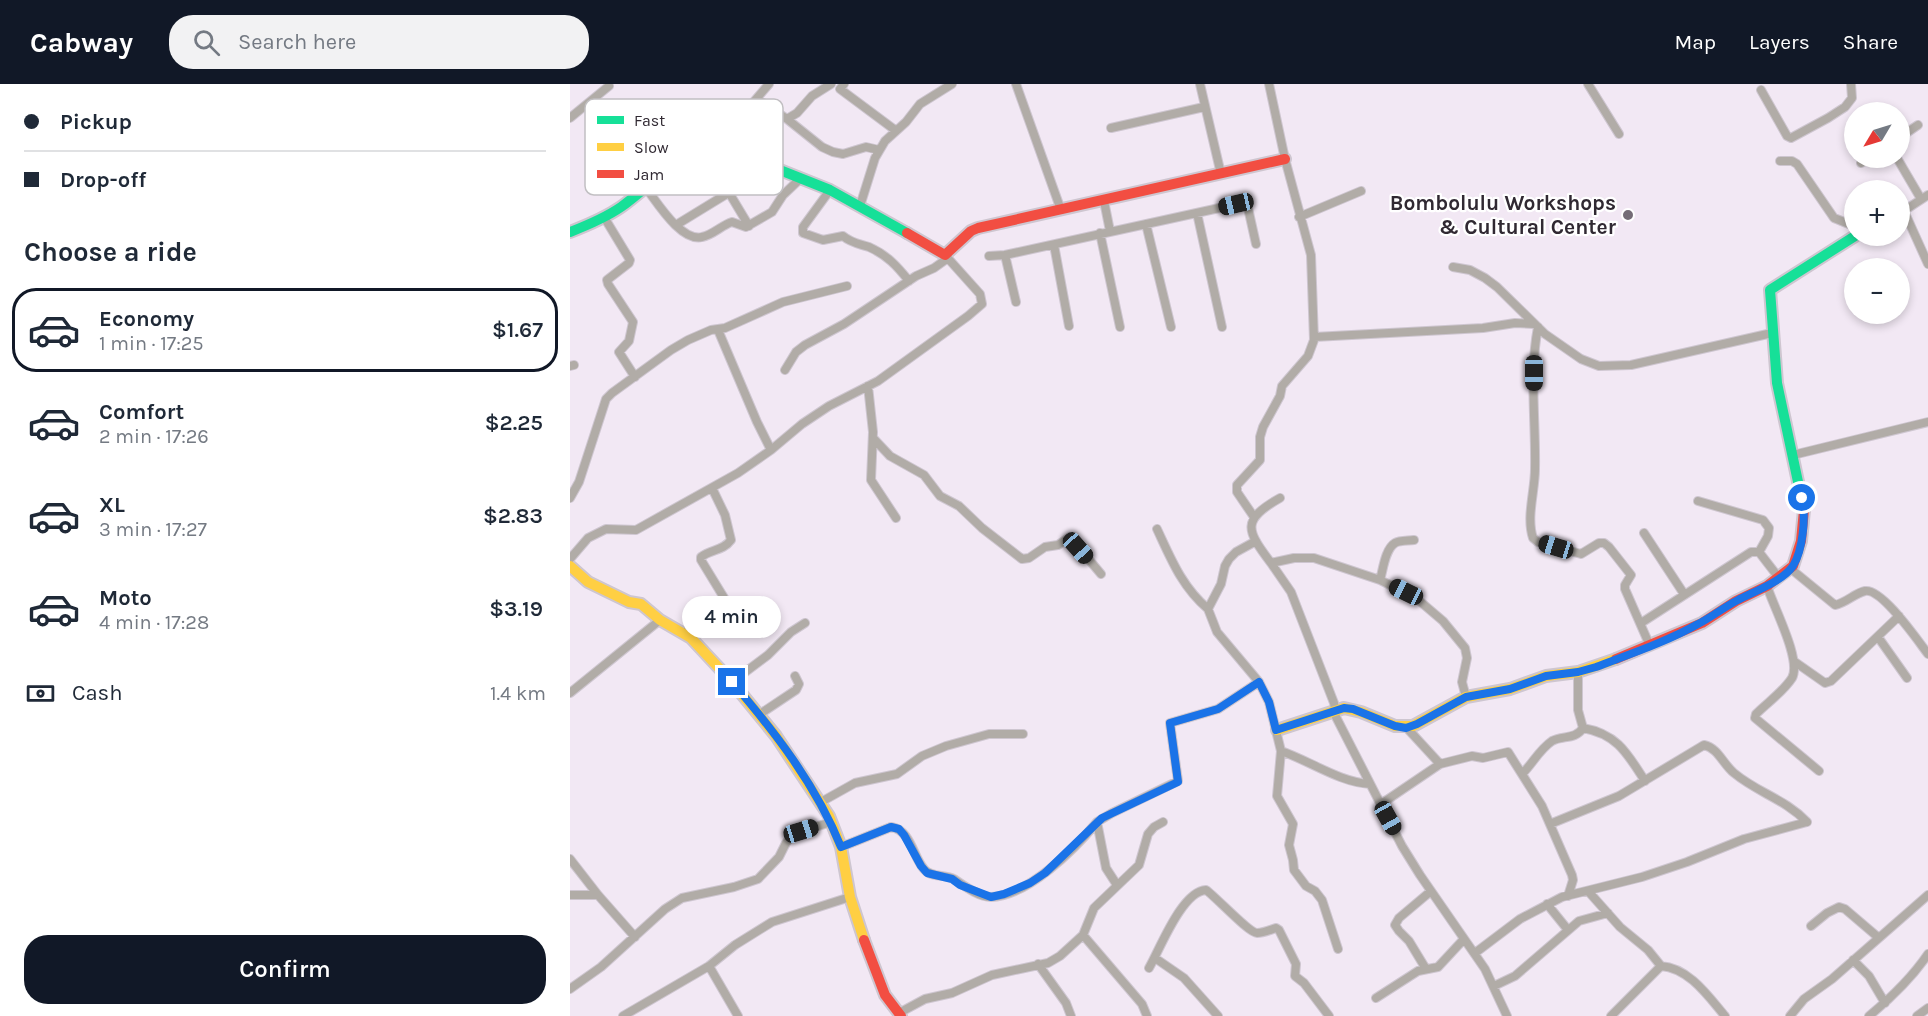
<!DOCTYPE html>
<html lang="en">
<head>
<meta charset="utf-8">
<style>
	body { margin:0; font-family:Karla,sans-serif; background:#f2f2f3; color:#1f2937; height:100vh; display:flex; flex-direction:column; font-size:22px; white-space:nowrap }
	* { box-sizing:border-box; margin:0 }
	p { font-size:20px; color:#747a83 }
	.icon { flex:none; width:33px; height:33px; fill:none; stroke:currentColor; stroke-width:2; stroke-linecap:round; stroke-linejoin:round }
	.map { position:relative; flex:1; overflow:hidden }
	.panel { display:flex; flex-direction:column; background:#fff; width:570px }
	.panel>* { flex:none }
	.top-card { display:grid; align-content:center; height:132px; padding:0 24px; background:#fff }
	.needle { width:39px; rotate:232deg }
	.fabs { position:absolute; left:1274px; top:18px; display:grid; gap:12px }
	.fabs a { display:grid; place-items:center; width:66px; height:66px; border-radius:50%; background:#fff; box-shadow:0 3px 9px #0003; font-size:30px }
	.end { position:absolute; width:27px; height:27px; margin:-14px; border:8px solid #1a73e8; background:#fff; box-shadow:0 0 0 3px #fff }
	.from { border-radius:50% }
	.bubble { position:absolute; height:42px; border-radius:21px; background:#fff; box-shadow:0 3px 9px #0003; font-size:20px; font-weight:600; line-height:42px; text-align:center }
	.car { position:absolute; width:18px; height:36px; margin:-18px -9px; border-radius:8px; box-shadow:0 0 4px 2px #0007; background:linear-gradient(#222 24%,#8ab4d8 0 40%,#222 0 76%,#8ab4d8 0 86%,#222 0) }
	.top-card b { display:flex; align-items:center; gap:21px; height:57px; font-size:22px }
	.top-card b+b { border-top:2px solid #e0e1e3 }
	.top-card i { width:15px; height:15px; background:#1f2937 }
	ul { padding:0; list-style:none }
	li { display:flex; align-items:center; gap:18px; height:84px; margin:0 12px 9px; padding:0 12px; border:3px solid transparent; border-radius:24px }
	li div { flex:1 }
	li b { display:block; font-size:22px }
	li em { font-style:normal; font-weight:600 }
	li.selected { border-color:#111827 }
	li>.icon { width:54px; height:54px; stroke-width:1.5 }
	h2 { padding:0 24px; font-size:27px; line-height:72px }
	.pay { display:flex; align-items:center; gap:15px; height:66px; padding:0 24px; font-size:22px }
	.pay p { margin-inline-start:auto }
	.action { display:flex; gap:12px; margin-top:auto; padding:12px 24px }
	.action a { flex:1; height:69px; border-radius:24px; background:#111827; color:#fff; font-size:24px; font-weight:600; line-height:69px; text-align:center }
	header { display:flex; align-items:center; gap:36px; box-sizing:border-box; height:84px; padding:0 30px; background:#111827; color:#fff }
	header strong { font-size:28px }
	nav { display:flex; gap:33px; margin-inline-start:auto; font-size:21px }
	.search { width:420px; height:54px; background:#f2f2f3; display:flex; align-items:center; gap:15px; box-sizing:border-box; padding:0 21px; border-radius:24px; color:#747a83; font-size:22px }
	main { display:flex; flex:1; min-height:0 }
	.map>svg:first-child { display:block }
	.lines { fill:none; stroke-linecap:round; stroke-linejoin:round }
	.street-casing { stroke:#cec6d0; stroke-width:10 }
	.fast-casing { stroke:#cec6d0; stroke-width:14 }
	.slow-casing { stroke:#cec6d0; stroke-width:14 }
	.jam-casing { stroke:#cec6d0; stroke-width:14 }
	.street { stroke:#b1aca7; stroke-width:8 }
	.fast { stroke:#16e098; stroke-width:10 }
	.slow { stroke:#ffcf43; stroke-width:10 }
	.jam { stroke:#f24e42; stroke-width:10 }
	.route { stroke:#1a73e8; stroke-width:8 }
	.poi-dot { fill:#746c76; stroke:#fff; stroke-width:2 }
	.labels { text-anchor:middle; stroke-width:4.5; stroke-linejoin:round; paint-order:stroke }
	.poi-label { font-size:21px; font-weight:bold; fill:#302932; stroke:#fff; text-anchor:end }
	.key { fill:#fff; stroke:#c1bfc2; stroke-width:1.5 }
	.key-label { font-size:16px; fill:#302932 }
</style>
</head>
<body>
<header>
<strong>Cabway</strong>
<div class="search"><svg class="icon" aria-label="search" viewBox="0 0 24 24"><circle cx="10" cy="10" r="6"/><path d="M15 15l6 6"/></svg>Search here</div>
<nav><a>Map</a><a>Layers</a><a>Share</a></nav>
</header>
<main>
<section class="panel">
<div class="top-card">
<b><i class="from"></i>Pickup</b>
<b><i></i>Drop-off</b>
</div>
<h2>Choose a ride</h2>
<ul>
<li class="selected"><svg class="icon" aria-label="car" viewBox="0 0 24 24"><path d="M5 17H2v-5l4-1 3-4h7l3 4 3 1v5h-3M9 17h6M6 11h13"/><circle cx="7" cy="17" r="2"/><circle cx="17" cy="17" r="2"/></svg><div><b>Economy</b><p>1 min · 17:25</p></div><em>$1.67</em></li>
<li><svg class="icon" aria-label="car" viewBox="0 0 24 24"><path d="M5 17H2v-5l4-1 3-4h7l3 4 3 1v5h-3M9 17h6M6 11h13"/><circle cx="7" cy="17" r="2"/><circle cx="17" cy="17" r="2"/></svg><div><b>Comfort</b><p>2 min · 17:26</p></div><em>$2.25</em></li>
<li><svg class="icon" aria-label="car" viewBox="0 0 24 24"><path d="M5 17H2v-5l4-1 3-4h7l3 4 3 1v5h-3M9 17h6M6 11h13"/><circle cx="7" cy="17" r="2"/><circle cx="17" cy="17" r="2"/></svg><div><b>XL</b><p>3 min · 17:27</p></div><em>$2.83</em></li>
<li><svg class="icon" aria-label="car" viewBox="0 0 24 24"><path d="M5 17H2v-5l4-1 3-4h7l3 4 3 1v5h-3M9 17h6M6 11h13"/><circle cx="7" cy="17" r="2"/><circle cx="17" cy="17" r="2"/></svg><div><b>Moto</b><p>4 min · 17:28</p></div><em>$3.19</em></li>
</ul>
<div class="pay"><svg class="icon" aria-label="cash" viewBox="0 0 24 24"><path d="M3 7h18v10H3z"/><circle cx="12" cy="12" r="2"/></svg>Cash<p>1.4 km</p></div>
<div class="action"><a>Confirm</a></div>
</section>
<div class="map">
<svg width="1358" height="932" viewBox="0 0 1358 932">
	<rect width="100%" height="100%" fill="#f2e8f4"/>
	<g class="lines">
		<defs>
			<path id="street" d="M 274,0 L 270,5 L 325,46
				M 446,0 L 491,126
				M 630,0 L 651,90
				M 1018,0 L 1049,50
				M 1191,6 L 1217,52 L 1221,54 L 1258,34 L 1275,23 L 1282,14 L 1281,0
				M 187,15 L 217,35 L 252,63 L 263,68 L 273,70 L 296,63 L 309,66
				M 0,34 L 39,2
				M 217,35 L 227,29 L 242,12 L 261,0
				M 541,44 L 634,23
				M 1329,54 L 1348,41
				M 143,62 L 154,47 L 175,28 L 199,0
				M 1327,74 L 1351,115
				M 1210,77 L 1222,77 L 1227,80 L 1264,134 L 1284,142
				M 1291,79 L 1299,74
				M 76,104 C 87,118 111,158 132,153 C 143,151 152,141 162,138 L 176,143 L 202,128 L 213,111 L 231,94
				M 260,106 L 233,143 L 233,149 L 253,156 L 273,152 C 281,159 290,160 299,163 C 317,171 327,182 339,197
				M 158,107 L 179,142
				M 534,117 L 540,147
				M 290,122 L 305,74 L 315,57 L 336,38 L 350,20 L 382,0
				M 1334,127 L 1358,180
				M 1332,128 L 1358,111
				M 627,129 L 652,243
				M 34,133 L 60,176 L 59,179 L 37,196 L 38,200 L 63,238 L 59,257 L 49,268 L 65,293
				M 729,133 L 791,107
				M 576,140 L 601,243
				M 106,141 L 155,111 L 189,77
				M 530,149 L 550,243
				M 484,161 L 499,242
				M 435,171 L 446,218
				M 419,172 L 435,171 L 672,119 L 678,124 L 686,160
				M 883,183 L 900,186 L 915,194 L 927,203 L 975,250 L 1011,275 L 1029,282 L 1061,281 L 1202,249
				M 968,243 C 959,289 966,338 965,385 C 965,407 956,433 963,454 L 968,458 L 1011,470 L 1029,459 L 1034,459 L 1039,463 L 1061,491 L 1055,501 L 1055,505 L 1080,562
				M 148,246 L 187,338 L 201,366
				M 744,253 L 913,244 L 945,239 L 964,240
				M 0,282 L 4,281
				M 215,286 L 226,268 L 235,261 L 274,240 L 346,192 L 364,184 L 378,174
				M 298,302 L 303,348 L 301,396 L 326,434
				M 303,354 L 320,372 L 354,391 L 370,412 L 389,422 L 412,444 L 452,475 L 459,474 L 475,463 L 488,461 L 500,453 L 531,490
				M 1223,371 L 1358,338
				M 0,414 L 9,398 L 36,315 L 42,309 L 101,266 L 118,256 L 141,246 L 155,244 L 213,218 L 277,202
				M 710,414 C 671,436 676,446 701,479 L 724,474 L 744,474 L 810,496 L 846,514 L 873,537 L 895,564 L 897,574 L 892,598 L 896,613
				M 1128,417 L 1193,436 L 1199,444 L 1198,452 L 1189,468
				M 684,433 L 667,408 L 667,401 L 690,376 L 690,353 L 693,343 L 710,312 L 712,302 L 738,272 L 744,256 L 741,171 L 715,75 L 699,0
				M 587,445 C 601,475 612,503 638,525
				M 1074,449 L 1114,510
				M 686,457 L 666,468 L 659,475 L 655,482 L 651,500 L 638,525 L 647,548 L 689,598 L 699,618 L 711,667 L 707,712 L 723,740 L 719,761 L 723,776 L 724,786 L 736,802 L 745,807 L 752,816 L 768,865
				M 0,475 L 18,454 L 36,445 L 66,446 L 168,389 L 201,366 L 232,340 L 259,322 L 308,297 L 398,232 L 412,220 L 410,210 L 375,171
				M 701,479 L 721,508 L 764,619 L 766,633 L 832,762 L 850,791 L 915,885 L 937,932
				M 1221,485 L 1265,521 C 1276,519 1285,509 1295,507 C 1312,504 1348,557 1358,570
				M 810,496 C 813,486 815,465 825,459 C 830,456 839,457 844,456
				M 1197,502 C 1203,522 1232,576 1222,594 C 1213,608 1198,618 1186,630 L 1185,634 L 1249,687
				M 1071,539 L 1181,468 L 1189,468 L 1209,494
				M 115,549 L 156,517 L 131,476 L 131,473 C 141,465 153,467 161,456 L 155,431 L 142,404
				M 1308,553 L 1337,594
				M 1225,578 L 1255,599 L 1261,597 L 1329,532
				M 1008,588 L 1008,626 L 1013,644
				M 162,598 L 198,571 L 221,548 L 235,539
				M 0,609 L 90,536
				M 190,630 L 226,606 L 229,600 L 225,592
				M 836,643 L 870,680
				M 1013,644 C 1047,650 1057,669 1075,697
				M 711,667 C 740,677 769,698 800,700
				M 952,690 C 963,679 969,666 982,657 C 993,651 1005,656 1013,644
				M 251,718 L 285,699 L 327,690 L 352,672 L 376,662 L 419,650 L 453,650
				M 811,720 L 870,680 L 902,672 L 913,674 L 938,668 L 972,722 L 1002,791 L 1003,796 L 998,812
				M 980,740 L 1049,712 L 1134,661 C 1148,664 1153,680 1164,689 C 1188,709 1215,715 1237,738
				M 271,763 L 321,743 C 341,746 343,773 354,785 C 361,794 375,790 384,795 C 393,801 408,813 421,813 C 458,812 505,765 527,738
				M 0,775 L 28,811 L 65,853
				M 547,801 L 536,784 L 527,738 L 542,729 L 608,697 L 600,639 L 648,625 L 689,598
				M 1018,807 L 1050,843 L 1078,866 L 1091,882 L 1041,932
				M 0,811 L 28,811
				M 977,820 L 998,846
				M 1241,842 L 1257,829 L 1269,823 L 1275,825 L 1309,854
				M 513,851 L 572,920 L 577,932
				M 905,869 L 950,835 L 992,813 L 1072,793 L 1117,778 L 1174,755 L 1237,738
				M 585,874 L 614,894 L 648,932
				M 1283,876 L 1299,892 L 1315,919
				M 468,880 L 496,919 L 501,932
				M 139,882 L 168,932
				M 1091,882 C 1119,884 1138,912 1155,932
				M 579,884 C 590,865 612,807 636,806 C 646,813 679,849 687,849 C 693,849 700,846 706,844 L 709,846 L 726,880 L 725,892 L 734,899 L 759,932
				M 856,885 L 839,857 L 829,847 L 825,841 L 829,834 L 861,807
				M 924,902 L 945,892 L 1009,837 L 1038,829
				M 0,905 L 31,883 L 95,825 L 112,814 L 164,803 L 188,795 L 209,773 L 216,759 L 223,750 L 261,738
				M 806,914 L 848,887 L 868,883 L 894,855
				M 329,929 L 355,915 L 382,909 L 422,891 L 478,879 L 490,872 L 513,851 L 524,824 L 569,781 L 578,750 L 584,743 L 593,738
				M 53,932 L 139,882 L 165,861 L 202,838 L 280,813
				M 1220,932 L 1234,915 L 1262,895 L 1358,811
				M 1299,932 C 1322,913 1341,895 1358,870
				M 1347,932 L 1358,924"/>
			<path id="fast" d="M 0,148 C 18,141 35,134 51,123 C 83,100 109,68 150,62 L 260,106 L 337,149
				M 1234,426 L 1207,299 L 1200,206 L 1285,152"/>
			<path id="slow" d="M 0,482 L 18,498 L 59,518 L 71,520 L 90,536 L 121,554 L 162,598 L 206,652 L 259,732 L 271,763 L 280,813 L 294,856
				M 707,646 L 774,624 L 791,628 L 825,642 L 843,642 L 896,613 L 940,605 L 976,592 L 1008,588 L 1046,575"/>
			<path id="jam" d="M 337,149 L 375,171 L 401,147 L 408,144 L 715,75
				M 1046,575 L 1132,539 L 1166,517 L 1197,502 L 1223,482 L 1231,457 L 1234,426
				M 294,856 L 315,911 L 331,932"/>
		</defs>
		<!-- street casing -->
		<use href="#street" class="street-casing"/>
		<!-- fast casing -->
		<use href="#fast" class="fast-casing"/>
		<!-- slow casing -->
		<use href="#slow" class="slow-casing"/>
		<!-- jam casing -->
		<use href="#jam" class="jam-casing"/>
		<!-- street -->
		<use href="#street" class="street"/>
		<!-- fast -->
		<use href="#fast" class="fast"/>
		<!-- slow -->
		<use href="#slow" class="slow"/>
		<!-- jam -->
		<use href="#jam" class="jam"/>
	</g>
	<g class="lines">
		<!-- route -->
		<path class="route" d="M 162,598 C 205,648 246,701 271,763 L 321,743 L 329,745 L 334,751 L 351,782 L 357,789 L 382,795 L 390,801 L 421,813 L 434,810 L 460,799 L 475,789 L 532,734 L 608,698 L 600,639 L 648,625 L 689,598 L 699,618 L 706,646 L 774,624 L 783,625 L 825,642 L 836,644 L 847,640 L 896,613 L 940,605 L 976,592 L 1008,588 L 1026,583 C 1060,570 1096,558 1128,540 C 1142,533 1154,523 1168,516 C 1183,508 1213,497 1223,482 C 1233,466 1236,433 1232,414"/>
	</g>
	<!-- markers -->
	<circle class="poi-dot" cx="1058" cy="131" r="6"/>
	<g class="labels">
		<!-- poi labels -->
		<g class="poi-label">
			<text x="1046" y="126">Bombolulu Workshops<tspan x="1046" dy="24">&amp; Cultural Center</tspan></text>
		</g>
	</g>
	<!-- legend -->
	<rect x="15" y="15" width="198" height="96" rx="9" class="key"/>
	<rect x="27" y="32" width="27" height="8" fill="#16e098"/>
	<rect x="27" y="59" width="27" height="8" fill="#ffcf43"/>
	<rect x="27" y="86" width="27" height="8" fill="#f24e42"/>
	<g class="key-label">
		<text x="64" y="42">Fast</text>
		<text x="64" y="69">Slow</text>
		<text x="64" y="96">Jam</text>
	</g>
</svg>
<div class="fabs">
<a><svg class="needle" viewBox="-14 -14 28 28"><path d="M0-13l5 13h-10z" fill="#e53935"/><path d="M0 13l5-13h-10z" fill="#747a83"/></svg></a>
<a>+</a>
<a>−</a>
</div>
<i class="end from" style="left:1232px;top:414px"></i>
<i class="end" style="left:162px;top:598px"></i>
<div class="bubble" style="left:112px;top:512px;width:99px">4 min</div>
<i class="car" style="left:666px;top:120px;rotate:257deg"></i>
<i class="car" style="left:964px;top:289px;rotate:180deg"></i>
<i class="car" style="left:986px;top:463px;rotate:287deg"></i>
<i class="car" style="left:508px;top:464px;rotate:138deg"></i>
<i class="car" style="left:836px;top:508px;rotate:296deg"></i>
<i class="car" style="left:818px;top:734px;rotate:151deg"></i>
<i class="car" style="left:231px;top:747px;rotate:73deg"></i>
</div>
</main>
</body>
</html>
